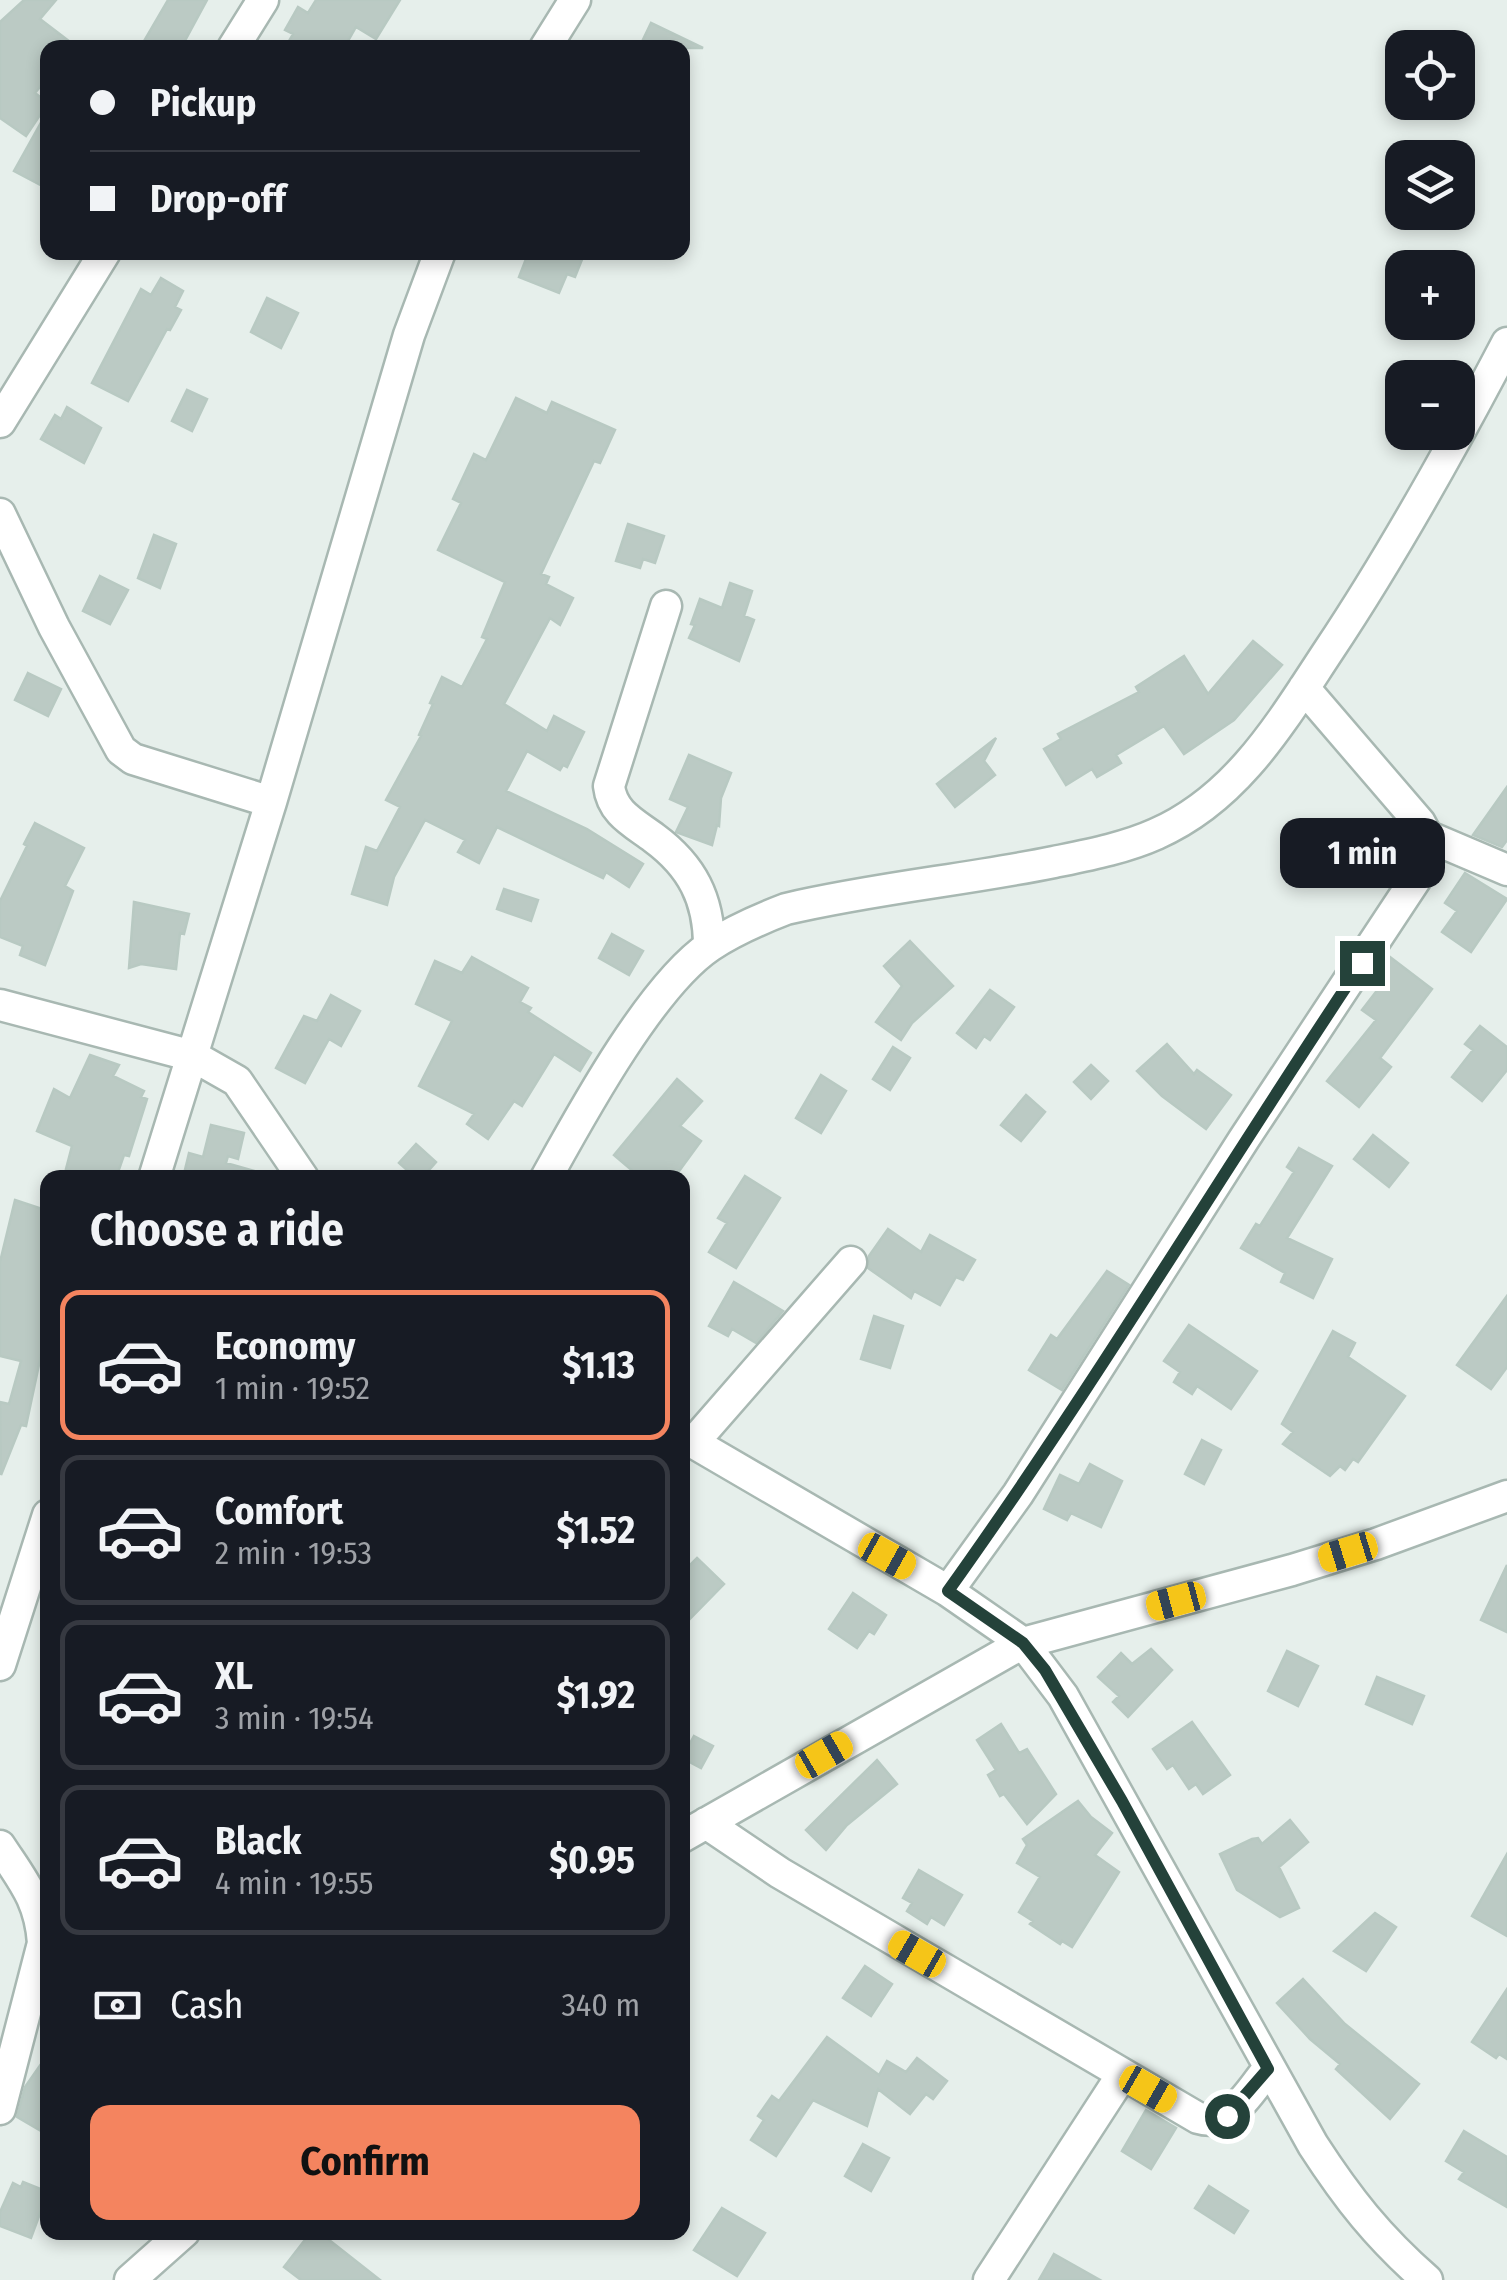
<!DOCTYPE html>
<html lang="en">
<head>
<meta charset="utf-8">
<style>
	body { margin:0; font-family:"Fira Sans Condensed",sans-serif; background:#242831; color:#f1f3f6; height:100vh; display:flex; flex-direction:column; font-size:38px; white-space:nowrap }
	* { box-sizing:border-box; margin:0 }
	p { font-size:32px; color:#9ea1a6 }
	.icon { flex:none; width:55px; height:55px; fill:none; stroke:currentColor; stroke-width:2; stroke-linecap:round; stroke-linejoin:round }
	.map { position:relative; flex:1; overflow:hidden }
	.details { position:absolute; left:40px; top:1170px; width:650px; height:1070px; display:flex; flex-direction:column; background:#171b24; border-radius:20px; box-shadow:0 5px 15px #0003 }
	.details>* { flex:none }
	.top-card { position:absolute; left:40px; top:40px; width:650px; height:220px; border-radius:20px; box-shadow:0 5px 15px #0003; display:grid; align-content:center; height:220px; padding:0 50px; background:#171b24 }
	.tools { position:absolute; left:1385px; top:30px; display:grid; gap:20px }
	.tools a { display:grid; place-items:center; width:90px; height:90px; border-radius:20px; background:#171b24; box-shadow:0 5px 15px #0003; font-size:50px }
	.end { position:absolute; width:45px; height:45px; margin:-22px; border:12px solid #24423a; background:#fff; box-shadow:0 0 0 5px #fff }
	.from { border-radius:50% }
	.bubble { position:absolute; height:70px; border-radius:20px; background:#171b24; box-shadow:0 5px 15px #0003; font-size:32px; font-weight:700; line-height:70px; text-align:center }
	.car { position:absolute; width:30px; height:60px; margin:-30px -15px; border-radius:12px; box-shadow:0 0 8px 2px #0007; background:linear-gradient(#f5c518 24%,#345 0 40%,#f5c518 0 76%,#345 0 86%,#f5c518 0) }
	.top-card b { display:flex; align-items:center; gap:35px; height:95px; font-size:38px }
	.top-card b+b { border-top:2px solid #363941 }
	.top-card i { width:25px; height:25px; background:#f1f3f6 }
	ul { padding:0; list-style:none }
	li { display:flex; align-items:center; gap:30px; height:150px; margin:0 20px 15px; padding:0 30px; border:5px solid #363941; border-radius:20px }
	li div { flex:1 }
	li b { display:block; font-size:38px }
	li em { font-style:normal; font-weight:700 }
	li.current { border-color:#f4845f }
	li>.icon { width:90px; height:90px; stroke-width:1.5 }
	h2 { padding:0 50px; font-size:45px; line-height:120px }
	.pay { display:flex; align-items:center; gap:25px; height:110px; padding:0 50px; font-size:38px }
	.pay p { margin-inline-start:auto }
	.button { display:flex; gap:20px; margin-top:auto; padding:20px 50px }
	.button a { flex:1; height:115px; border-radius:20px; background:#f4845f; color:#111; font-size:40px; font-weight:700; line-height:115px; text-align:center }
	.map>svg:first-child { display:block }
	.building { fill:#bbcac4; stroke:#b8c9c2; stroke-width:2.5 }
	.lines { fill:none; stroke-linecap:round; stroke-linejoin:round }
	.street-casing { stroke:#a8b8b2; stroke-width:35 }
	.street { stroke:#fff; stroke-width:30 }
	.route { stroke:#24423a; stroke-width:12 }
</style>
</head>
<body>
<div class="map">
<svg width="1507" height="2280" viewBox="0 0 1507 2280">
	<rect width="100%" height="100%" fill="#e6efeb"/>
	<!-- building -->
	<path class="building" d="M 24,0 L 56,0 L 40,19 L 78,48 L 48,48 L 48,77 L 35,93 L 48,103 L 26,136 L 0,118 L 0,22 Z
		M 168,0 L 207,0 L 181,48 L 140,48 Z
		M 316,0 L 400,0 L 376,39 L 356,27 L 344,48 L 285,48 L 293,34 L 285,30 L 298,7 L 308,13 Z
		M 651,23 L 703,48 L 639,48 Z
		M 48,110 L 48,189 L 14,171 Z
		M 516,252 L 585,252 L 575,277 L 567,274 L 559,293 L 519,277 L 526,259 Z
		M 161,278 L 183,291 L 175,307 L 181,310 L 170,330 L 167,329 L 128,401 L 92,383 L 141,289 L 151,295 Z
		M 267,298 L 298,313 L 281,348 L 251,332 Z
		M 187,390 L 207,399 L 192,431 L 172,421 Z
		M 516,398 L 547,413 L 552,402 L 615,430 L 600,463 L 594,461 L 541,574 L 549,577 L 546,584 L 573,598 L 560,625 L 550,618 L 504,704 L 547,731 L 554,716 L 584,732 L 567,767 L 563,765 L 560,770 L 527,751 L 506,791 L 587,829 L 643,864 L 629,887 L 606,872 L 603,878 L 497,827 L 479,863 L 458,852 L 465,840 L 425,820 L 394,877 L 387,905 L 352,894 L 366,847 L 377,851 L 400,807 L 386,800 L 421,736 L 419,735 L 433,704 L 430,703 L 442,677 L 462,687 L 487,639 L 482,637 L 505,582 L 438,550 L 461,503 L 453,499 L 474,454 L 486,460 Z
		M 67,407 L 101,428 L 84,463 L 41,439 L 55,415 L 61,419 Z
		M 628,524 L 664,536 L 655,563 L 643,559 L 640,568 L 616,561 Z
		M 154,535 L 176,544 L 160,588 L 138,578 Z
		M 100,576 L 128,590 L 110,624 L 83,611 Z
		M 730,583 L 752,591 L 744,616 L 754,620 L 739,661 L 689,638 L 695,625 L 691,624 L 700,599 L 722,608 Z
		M 1253,641 L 1282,665 L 1234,720 L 1184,754 L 1164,726 L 1116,755 L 1121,763 L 1097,777 L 1092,769 L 1066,785 L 1044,749 L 1061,739 L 1058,734 L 1139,692 L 1136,687 L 1184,656 L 1208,694 Z
		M 28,673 L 61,689 L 48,716 L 15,700 Z
		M 996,738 L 984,761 L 995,775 L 955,807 L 937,784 Z
		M 689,755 L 731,773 L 721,798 L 719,826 L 717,825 L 712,845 L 676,832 L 688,807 L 670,799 Z
		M 1507,787 L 1507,840 L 1502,847 L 1473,835 Z
		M 35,823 L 84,848 L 65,886 L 73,891 L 45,965 L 20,955 L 23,946 L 0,937 L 0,901 L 27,846 L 24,844 Z
		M 1465,873 L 1507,899 L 1471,952 L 1442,932 L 1457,911 L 1445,903 Z
		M 504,889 L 538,900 L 531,921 L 497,909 Z
		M 134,902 L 189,914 L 184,934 L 180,933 L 176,969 L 141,964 L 129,968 Z
		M 612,934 L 643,951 L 629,975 L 599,958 Z
		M 910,941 L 953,986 L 912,1023 L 901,1040 L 876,1022 L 902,986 L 884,966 Z
		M 472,957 L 528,988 L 520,1002 L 531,1008 L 528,1012 L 591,1053 L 580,1071 L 554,1054 L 522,1106 L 514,1101 L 488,1139 L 467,1124 L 474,1114 L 419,1086 L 452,1021 L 416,1004 L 435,961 L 462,973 Z
		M 1390,957 L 1432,989 L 1380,1058 L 1391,1067 L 1359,1107 L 1327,1081 L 1376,1020 L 1362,1010 L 1382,984 L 1374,978 Z
		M 990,990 L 1014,1007 L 990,1040 L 984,1036 L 976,1048 L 957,1033 Z
		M 331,995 L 360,1011 L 341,1046 L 329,1039 L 305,1083 L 276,1068 L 304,1016 L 317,1021 Z
		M 1480,1026 L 1507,1047 L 1507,1070 L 1482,1101 L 1452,1077 L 1473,1050 L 1465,1044 Z
		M 1167,1044 L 1194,1074 L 1197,1070 L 1231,1095 L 1206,1129 L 1162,1096 L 1137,1071 Z
		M 893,1047 L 910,1058 L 890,1090 L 873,1079 Z
		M 90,1055 L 119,1065 L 113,1076 L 144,1091 L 141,1097 L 147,1099 L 129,1156 L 124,1155 L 116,1178 L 73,1178 L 75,1173 L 66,1169 L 72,1146 L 37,1131 L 54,1089 L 70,1098 Z
		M 1091,1065 L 1108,1081 L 1091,1099 L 1074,1082 Z
		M 821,1075 L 846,1091 L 821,1133 L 796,1118 Z
		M 677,1079 L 702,1101 L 680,1126 L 701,1141 L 674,1178 L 641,1178 L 614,1155 Z
		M 1026,1095 L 1045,1112 L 1021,1141 L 1001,1125 Z
		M 211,1125 L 244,1133 L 238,1159 L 228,1156 L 226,1163 L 254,1171 L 253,1178 L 183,1178 L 189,1153 L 203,1157 Z
		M 1373,1135 L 1408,1163 L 1389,1187 L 1354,1159 Z
		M 416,1144 L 436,1162 L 422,1178 L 416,1178 L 399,1163 Z
		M 1299,1148 L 1332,1166 L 1287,1238 L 1332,1259 L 1313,1298 L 1281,1282 L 1285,1273 L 1241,1248 L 1256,1224 L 1260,1226 L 1294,1172 L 1287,1167 Z
		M 745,1176 L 780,1198 L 736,1268 L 709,1252 L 727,1223 L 718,1218 Z
		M 15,1200 L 48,1211 L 48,1322 L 26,1426 L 21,1425 L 1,1475 L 0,1402 L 9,1404 L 21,1361 L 0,1356 L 0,1262 Z
		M 888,1229 L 921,1252 L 930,1235 L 975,1260 L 963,1280 L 956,1277 L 940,1305 L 914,1291 L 911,1298 L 868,1268 L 869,1256 Z
		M 1107,1271 L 1129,1285 L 1062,1390 L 1029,1370 L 1051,1335 L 1057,1339 Z
		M 734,1282 L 783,1311 L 756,1343 L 732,1329 L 728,1336 L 709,1326 Z
		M 1507,1296 L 1507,1367 L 1491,1389 L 1457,1365 Z
		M 874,1316 L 903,1326 L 890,1368 L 861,1359 Z
		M 1189,1325 L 1257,1371 L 1231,1409 L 1197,1386 L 1192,1394 L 1174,1382 L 1180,1372 L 1164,1361 Z
		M 1333,1331 L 1355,1343 L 1348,1357 L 1405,1396 L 1358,1462 L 1353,1459 L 1345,1470 L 1340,1466 L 1330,1476 L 1283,1444 L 1293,1432 L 1282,1424 Z
		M 1202,1440 L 1221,1450 L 1204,1484 L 1185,1474 Z
		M 1090,1464 L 1122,1481 L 1101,1527 L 1071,1513 L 1067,1520 L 1044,1509 L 1060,1475 L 1079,1484 Z
		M 697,1558 L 724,1584 L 682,1627 L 682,1573 Z
		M 1507,1565 L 1507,1632 L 1481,1620 Z
		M 853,1593 L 886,1615 L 874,1634 L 869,1631 L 857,1648 L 829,1629 Z
		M 1151,1649 L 1172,1670 L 1128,1717 L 1113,1702 L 1119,1696 L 1098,1677 L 1121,1653 L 1132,1664 Z
		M 1287,1651 L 1318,1666 L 1298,1706 L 1268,1691 Z
		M 1377,1677 L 1424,1696 L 1412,1724 L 1366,1704 Z
		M 1192,1722 L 1230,1775 L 1203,1794 L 1196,1784 L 1189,1789 L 1173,1765 L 1167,1769 L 1153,1749 Z
		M 1001,1724 L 1019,1753 L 1027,1749 L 1056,1794 L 1027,1824 L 1004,1794 L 1000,1796 L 988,1775 L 996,1770 L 977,1740 Z
		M 694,1736 L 713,1746 L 701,1768 L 682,1758 Z
		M 877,1760 L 897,1784 L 847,1825 L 826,1850 L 806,1830 Z
		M 1078,1801 L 1091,1817 L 1112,1833 L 1095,1855 L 1119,1872 L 1072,1947 L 1062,1941 L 1060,1944 L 1030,1924 L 1033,1921 L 1019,1912 L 1040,1877 L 1017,1863 L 1027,1845 L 1023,1839 Z
		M 1290,1820 L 1308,1842 L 1279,1867 L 1299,1908 L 1280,1917 L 1237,1890 L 1220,1854 L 1252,1839 L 1258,1838 L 1262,1844 Z
		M 1507,1854 L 1507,1936 L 1472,1916 Z
		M 919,1870 L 962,1895 L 944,1925 L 931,1917 L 927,1924 L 907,1911 L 912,1903 L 903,1898 Z
		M 1375,1913 L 1396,1927 L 1366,1971 L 1334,1951 Z
		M 865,1966 L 892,1984 L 871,2016 L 843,1998 Z
		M 1303,1979 L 1345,2024 L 1419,2084 L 1390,2119 L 1336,2069 L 1340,2064 L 1310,2039 L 1277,2003 Z
		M 1507,1989 L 1507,2059 L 1499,2054 L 1496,2058 L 1472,2042 Z
		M 827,2037 L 879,2075 L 887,2061 L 906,2072 L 917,2058 L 947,2081 L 933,2099 L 926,2094 L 910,2114 L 878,2089 L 867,2126 L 813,2100 L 776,2156 L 751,2140 L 764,2120 L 758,2116 L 772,2096 L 779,2101 Z
		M 48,2054 L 48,2135 L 17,2117 L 25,2087 Z
		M 1146,2110 L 1176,2128 L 1151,2169 L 1122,2151 Z
		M 1464,2131 L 1507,2157 L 1507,2207 L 1459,2179 L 1464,2172 L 1446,2161 Z
		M 863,2144 L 889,2158 L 871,2191 L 845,2176 Z
		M 23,2182 L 48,2192 L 31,2238 L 0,2226 L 0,2212 L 13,2183 L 21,2187 Z
		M 1209,2186 L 1248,2211 L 1234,2233 L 1195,2208 Z
		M 722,2208 L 765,2233 L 737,2276 L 694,2250 Z
		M 311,2232 L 319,2232 L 380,2280 L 301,2280 L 284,2267 Z
		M 1054,2254 L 1100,2280 L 1039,2280 Z"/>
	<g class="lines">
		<defs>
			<path id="street" d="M 233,48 L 263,0
				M 545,48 L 575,0
				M 0,422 L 105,252
				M 0,514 L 54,627 L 121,750 L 133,759 L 271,802
				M 666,606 L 609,786 C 612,813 634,823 654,838 C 692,866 709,899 709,946
				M 1427,836 L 1507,870
				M 0,1005 L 193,1056 L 237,1081 L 303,1178
				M 154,1178 L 271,802 L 409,335 L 440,252
				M 546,1178 C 582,1113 651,986 710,946 C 734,930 760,919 786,909 C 875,888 966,880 1054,862 C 1088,855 1125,848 1156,834 C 1238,798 1282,721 1329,650 C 1395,551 1452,448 1507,343
				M 682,1436 L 948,1591 L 1023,1643 L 1063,1696 L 1313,2145 C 1348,2199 1378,2237 1427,2280
				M 693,1443 L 851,1262
				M 948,1591 L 1018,1494 L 1244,1139 L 1427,862 L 1427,836 L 1420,823 L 1304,688
				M 0,1665 L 48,1515
				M 706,1823 L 780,1873 L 1198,2118 C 1231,2128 1249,2092 1268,2069
				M 682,1837 L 1023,1643 L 1292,1570 L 1376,1544 L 1507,1496
				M 0,1846 C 23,1881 40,1900 43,1943 L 0,2109
				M 130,2280 L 184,2232
				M 989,2280 L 1122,2075"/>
		</defs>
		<!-- street casing -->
		<use href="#street" class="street-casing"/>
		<!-- street -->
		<use href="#street" class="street"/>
	</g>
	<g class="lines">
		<!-- route -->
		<path class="route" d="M 1227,2116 L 1268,2069 L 1122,1801 L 1045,1670 L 1023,1643 L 948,1591 C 1094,1387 1223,1171 1362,963"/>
	</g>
</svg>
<div class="tools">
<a><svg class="icon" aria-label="locate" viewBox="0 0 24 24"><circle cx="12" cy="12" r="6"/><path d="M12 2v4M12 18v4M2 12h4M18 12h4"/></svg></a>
<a><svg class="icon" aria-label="layers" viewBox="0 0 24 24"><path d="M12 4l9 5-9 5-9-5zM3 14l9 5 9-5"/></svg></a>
<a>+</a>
<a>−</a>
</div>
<i class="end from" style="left:1227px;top:2116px"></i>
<i class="end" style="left:1362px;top:963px"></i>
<div class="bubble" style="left:1280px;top:818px;width:165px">1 min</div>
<i class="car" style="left:1348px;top:1552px;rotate:253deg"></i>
<i class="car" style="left:887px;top:1556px;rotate:119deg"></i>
<i class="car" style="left:1176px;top:1601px;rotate:255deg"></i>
<i class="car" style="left:824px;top:1755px;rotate:60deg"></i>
<i class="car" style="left:917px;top:1954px;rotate:300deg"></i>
<i class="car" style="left:1148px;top:2089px;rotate:120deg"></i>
<div class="top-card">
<b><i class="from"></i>Pickup</b>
<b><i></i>Drop-off</b>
</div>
<section class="details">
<h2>Choose a ride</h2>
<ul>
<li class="current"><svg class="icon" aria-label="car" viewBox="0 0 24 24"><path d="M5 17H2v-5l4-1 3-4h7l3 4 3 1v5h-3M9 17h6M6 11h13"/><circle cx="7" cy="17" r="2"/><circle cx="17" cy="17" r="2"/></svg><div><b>Economy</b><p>1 min · 19:52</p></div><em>$1.13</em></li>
<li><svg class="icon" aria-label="car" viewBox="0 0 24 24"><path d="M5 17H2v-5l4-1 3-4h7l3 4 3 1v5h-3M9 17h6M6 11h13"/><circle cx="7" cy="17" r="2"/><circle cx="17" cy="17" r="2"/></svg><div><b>Comfort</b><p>2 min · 19:53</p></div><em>$1.52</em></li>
<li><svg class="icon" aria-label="car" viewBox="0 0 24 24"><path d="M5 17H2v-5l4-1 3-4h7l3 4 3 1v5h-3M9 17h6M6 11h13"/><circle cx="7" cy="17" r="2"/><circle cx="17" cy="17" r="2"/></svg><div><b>XL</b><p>3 min · 19:54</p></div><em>$1.92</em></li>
<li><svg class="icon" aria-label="car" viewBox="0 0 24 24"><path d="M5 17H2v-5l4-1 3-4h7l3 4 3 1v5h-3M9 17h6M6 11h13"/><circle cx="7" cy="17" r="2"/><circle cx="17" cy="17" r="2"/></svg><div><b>Black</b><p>4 min · 19:55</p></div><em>$0.95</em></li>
</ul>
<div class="pay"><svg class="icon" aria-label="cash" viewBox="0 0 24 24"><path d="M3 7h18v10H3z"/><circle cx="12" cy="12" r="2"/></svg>Cash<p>340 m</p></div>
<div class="button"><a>Confirm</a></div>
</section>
</div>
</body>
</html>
